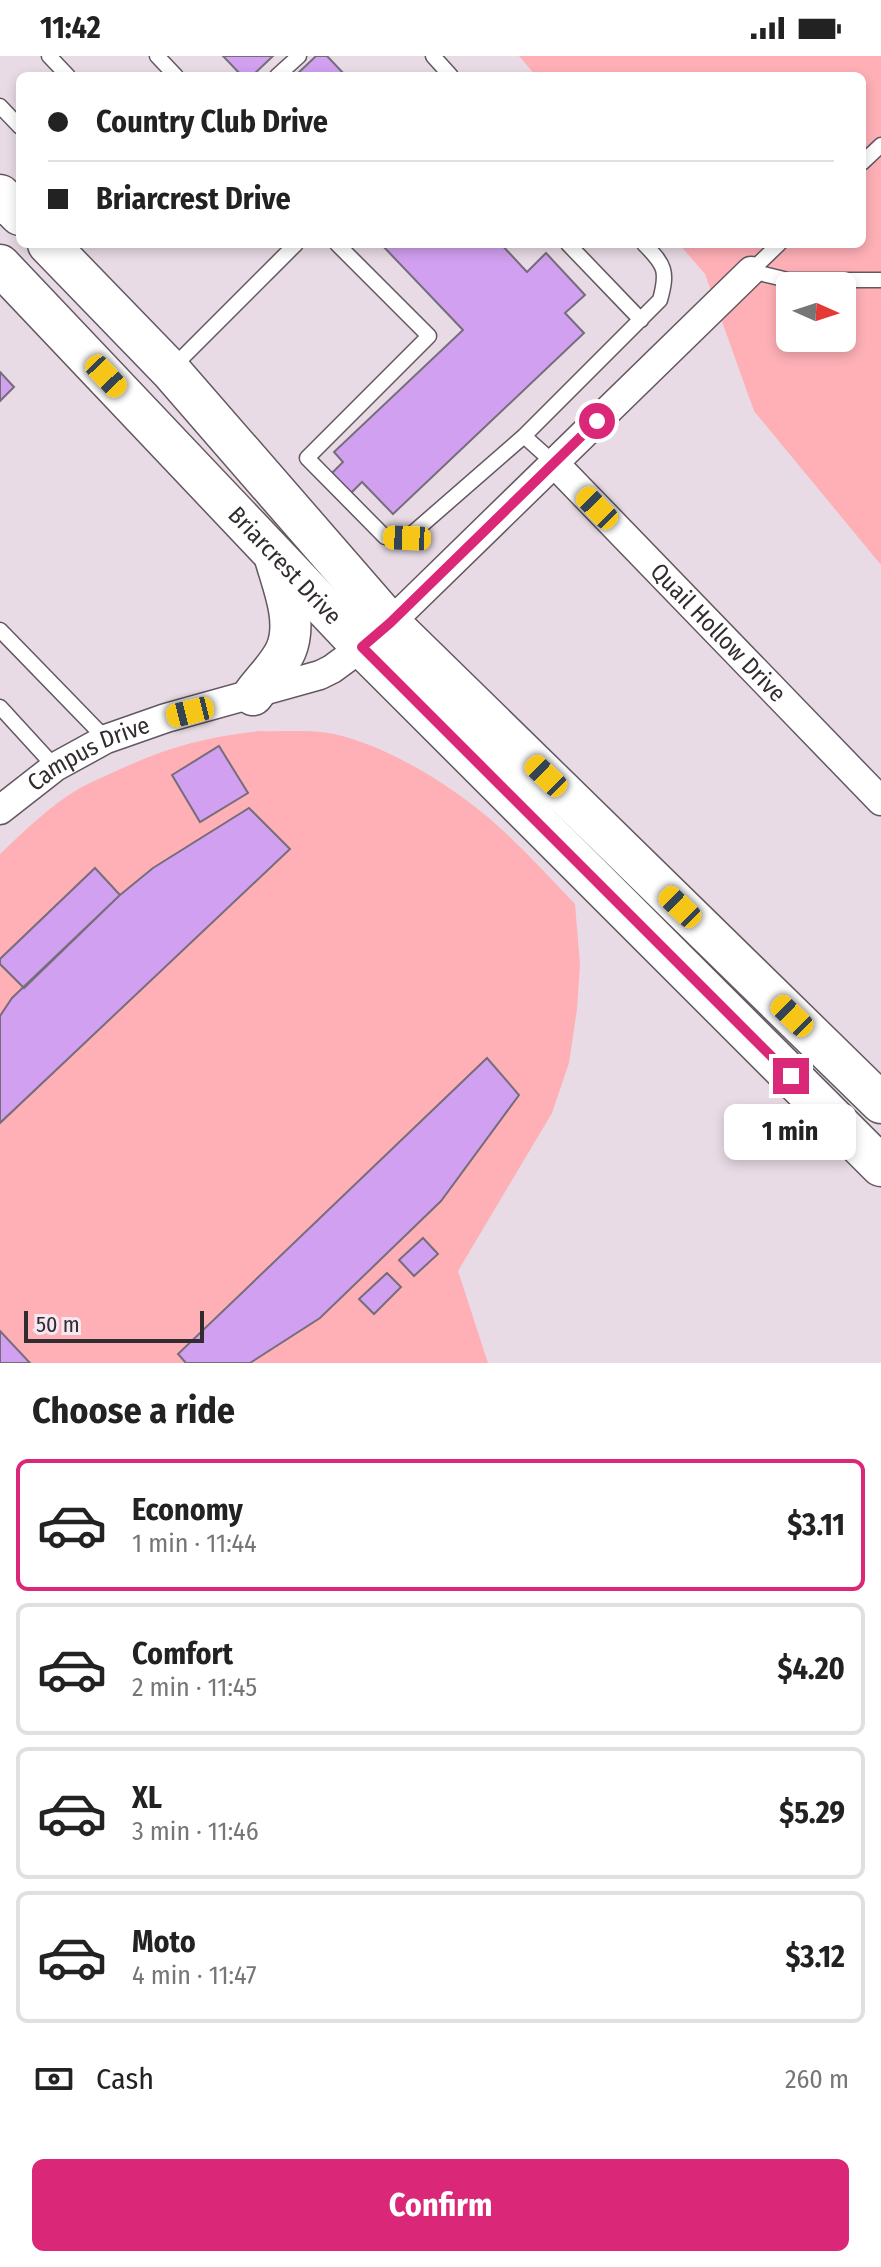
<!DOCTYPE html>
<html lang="en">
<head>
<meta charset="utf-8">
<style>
	body { margin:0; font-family:"Fira Sans Condensed",sans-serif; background:#f6f6f6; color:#222; height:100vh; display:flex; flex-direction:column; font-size:30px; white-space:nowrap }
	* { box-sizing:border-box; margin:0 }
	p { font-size:26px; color:#767676 }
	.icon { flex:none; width:44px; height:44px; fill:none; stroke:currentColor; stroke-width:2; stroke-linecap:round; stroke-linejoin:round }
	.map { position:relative; height:1307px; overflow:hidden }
	.side { display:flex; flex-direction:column; background:#fff; flex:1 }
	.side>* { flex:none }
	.guide { position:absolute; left:16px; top:16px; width:850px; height:176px; border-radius:12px; box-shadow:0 4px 12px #0003; display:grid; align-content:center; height:176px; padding:0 32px; background:#fff }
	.needle { width:52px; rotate:93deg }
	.tools { position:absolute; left:776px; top:216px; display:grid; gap:16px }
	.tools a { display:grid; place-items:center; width:80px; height:80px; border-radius:12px; background:#fff; box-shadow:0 4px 12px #0003; font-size:40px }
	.scale { position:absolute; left:24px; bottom:20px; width:180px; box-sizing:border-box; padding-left:8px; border:4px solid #312c30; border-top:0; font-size:22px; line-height:28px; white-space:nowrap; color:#312c30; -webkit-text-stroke:6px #f5e8f2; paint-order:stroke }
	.end { position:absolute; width:36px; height:36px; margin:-18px; border:10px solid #db2777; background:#fff; box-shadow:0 0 0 4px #fff }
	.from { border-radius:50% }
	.bubble { position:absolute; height:56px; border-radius:12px; background:#fff; box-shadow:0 4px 12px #0003; font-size:26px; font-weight:700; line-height:56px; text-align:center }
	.car { position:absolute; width:24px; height:48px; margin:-24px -12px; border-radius:10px; box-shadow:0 0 6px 2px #0007; background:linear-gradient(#f5c518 24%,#345 0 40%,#f5c518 0 76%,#345 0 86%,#f5c518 0) }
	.guide b { display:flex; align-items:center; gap:28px; height:76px; font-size:30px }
	.guide b+b { border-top:2px solid #e0e0e0 }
	.guide i { width:20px; height:20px; background:#222 }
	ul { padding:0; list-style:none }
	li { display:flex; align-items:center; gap:24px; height:132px; margin:0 16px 12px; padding:0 16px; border:4px solid #e0e0e0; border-radius:12px }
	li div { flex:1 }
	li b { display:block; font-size:30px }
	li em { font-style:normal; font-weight:700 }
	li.current { border-color:#db2777 }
	li>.icon { width:72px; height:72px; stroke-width:1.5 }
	h2 { padding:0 32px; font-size:36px; line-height:96px }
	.pay { display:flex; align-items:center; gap:20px; height:88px; padding:0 32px; font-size:30px }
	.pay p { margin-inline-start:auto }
	.cta { display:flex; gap:16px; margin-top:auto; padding:16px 32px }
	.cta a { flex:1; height:92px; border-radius:12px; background:#db2777; color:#fff; font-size:32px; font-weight:700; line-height:92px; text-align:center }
	.status { display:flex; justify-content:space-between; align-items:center; height:56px; padding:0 40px; background:#fff; direction:ltr }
	.status svg { height:22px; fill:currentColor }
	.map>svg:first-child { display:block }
	.green { fill:#ffb0b7; fill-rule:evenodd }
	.building { fill:#d1a0f0; stroke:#756e7a; stroke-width:2 }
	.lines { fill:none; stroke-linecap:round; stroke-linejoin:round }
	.service-casing { stroke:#635861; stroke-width:17 }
	.minor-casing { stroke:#635861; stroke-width:31 }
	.secondary-casing { stroke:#635861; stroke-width:43 }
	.service { stroke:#fff; stroke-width:14 }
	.minor { stroke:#fff; stroke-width:28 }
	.secondary { stroke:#fff; stroke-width:40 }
	.route { stroke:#db2777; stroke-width:10 }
	.labels { text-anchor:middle; stroke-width:6; stroke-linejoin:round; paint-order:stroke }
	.street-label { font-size:24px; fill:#312c30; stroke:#f5e8f2 }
</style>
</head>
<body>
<div class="status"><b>11:42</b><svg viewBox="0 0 49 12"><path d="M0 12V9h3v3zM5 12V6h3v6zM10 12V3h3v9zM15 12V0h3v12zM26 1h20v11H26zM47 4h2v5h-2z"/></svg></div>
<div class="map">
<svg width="881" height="1307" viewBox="0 0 881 1307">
	<rect width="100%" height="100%" fill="#e8dbe5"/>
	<!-- green -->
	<path class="green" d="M 519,0 L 881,0 L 881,509 L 754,355 L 705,218 L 679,188 L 862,188 L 862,20 L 536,20 ZM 790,230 L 842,230 L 842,282 L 790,282 Z
		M 260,675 C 284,676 311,673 334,678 C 389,690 456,732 498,770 C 525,794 550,822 575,848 L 580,908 L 577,953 L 569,1007 L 552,1057 L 458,1215 L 488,1307 L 30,1307 L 0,1275 L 0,798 C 25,774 51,749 80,732 C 91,726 103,721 114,716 C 165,692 204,681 260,675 Z"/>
	<!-- building -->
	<path class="building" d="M 223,0 L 273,0 L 252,20 L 242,20 Z
		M 316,0 L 327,0 L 346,20 L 295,20 Z
		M 381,188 L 501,188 L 527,216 L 546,197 L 585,239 L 565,257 L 584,277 L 393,458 L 362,426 L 350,438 L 331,418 L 343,406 L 334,396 L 463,274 Z
		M 0,316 L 14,331 L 0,345 Z
		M 219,690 L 248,737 L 200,766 L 172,719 Z
		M 249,752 L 290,793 L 0,1067 L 0,960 L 12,942 L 120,839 L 153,812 Z
		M 95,812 L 120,839 L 24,932 L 0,908 L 0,903 Z
		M 487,1002 L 519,1039 L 441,1145 L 320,1262 L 250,1307 L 186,1307 L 178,1298 Z
		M 423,1182 L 438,1198 L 414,1220 L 399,1204 Z
		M 387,1217 L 401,1231 L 374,1258 L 359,1243 Z
		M 0,1275 L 30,1307 L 0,1307 Z"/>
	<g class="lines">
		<defs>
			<path id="service" d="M 49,0 L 68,20
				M 157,0 L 176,20
				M 433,0 L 451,20
				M 277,20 L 299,0
				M 0,50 L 20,71
				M 862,107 L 881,89
				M 337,188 L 429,280 L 307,402 L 385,481 L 407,482 L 524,380 L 660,244 C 668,215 665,209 644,188
				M 568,188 L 641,264
				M 751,215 L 788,224 L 881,224
				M 751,215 L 779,188
				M 171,313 L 296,188
				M 524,380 L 554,407
				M 0,574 L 106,683
				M 0,651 L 55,711"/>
			<g id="minor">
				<path id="s1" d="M 554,407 L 881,745"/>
				<path id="s2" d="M 0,754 L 55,711 L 106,683 L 166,662 L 320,619 L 332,613 L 362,591 L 390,567 L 751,215"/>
			</g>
			<g id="secondary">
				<path d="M 0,139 L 20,159"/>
				<path d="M 48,188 L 170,314 L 390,567 L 881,1047"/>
				<path id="s3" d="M 0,209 L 362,591 L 881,1110"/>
				<path d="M 253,639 C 263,625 279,610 286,594 C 298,565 283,530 275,502"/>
			</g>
		</defs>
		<!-- service casing -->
		<use href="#service" class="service-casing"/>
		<!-- minor casing -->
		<use href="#minor" class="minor-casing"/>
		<!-- secondary casing -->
		<use href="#secondary" class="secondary-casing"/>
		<!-- service -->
		<use href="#service" class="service"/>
		<!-- minor -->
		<use href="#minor" class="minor"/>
		<!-- secondary -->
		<use href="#secondary" class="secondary"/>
	</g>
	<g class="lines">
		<!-- route -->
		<path class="route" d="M 597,365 L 390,567 L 362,591 L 791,1020"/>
	</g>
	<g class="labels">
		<!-- street labels -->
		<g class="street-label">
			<text dy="8" stroke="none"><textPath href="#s3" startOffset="414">Briarcrest Drive</textPath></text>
			<text dy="8" stroke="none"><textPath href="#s1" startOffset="236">Quail Hollow Drive</textPath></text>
			<text dy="8" stroke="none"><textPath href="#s2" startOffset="106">Campus Drive</textPath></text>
		</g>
	</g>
</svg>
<div class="tools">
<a><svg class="needle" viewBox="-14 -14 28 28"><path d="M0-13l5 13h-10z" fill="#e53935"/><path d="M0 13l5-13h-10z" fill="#767676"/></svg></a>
</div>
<div class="scale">50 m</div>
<i class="end from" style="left:597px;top:365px"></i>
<i class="end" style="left:791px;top:1020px"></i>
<div class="bubble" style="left:724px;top:1048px;width:132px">1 min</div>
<i class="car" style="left:106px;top:320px;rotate:137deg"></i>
<i class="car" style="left:597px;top:452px;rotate:316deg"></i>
<i class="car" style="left:407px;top:482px;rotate:272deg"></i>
<i class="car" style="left:190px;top:656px;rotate:256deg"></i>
<i class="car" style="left:546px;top:720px;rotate:314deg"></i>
<i class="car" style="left:680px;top:851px;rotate:314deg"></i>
<i class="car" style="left:792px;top:960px;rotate:314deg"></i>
<div class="guide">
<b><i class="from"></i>Country Club Drive</b>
<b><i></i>Briarcrest Drive</b>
</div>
</div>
<section class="side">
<h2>Choose a ride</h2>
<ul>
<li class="current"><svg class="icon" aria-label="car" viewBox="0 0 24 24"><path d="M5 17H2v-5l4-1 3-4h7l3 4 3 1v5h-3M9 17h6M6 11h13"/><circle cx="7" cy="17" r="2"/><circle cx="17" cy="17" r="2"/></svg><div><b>Economy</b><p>1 min · 11:44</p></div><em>$3.11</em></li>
<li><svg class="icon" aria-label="car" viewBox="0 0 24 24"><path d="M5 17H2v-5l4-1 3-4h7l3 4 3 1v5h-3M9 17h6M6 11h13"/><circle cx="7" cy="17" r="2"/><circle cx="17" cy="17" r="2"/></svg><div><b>Comfort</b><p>2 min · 11:45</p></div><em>$4.20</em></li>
<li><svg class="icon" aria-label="car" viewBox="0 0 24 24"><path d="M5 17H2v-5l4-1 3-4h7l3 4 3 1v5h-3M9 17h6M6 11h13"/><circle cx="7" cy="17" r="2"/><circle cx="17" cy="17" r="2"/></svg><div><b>XL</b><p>3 min · 11:46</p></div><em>$5.29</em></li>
<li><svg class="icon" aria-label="car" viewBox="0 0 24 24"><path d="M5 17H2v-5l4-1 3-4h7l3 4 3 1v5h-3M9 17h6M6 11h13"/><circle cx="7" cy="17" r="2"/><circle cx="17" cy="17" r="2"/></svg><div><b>Moto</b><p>4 min · 11:47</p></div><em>$3.12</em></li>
</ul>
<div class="pay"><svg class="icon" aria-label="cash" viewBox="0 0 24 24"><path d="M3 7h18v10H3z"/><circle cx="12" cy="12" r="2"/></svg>Cash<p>260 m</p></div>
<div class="cta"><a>Confirm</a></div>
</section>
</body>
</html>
